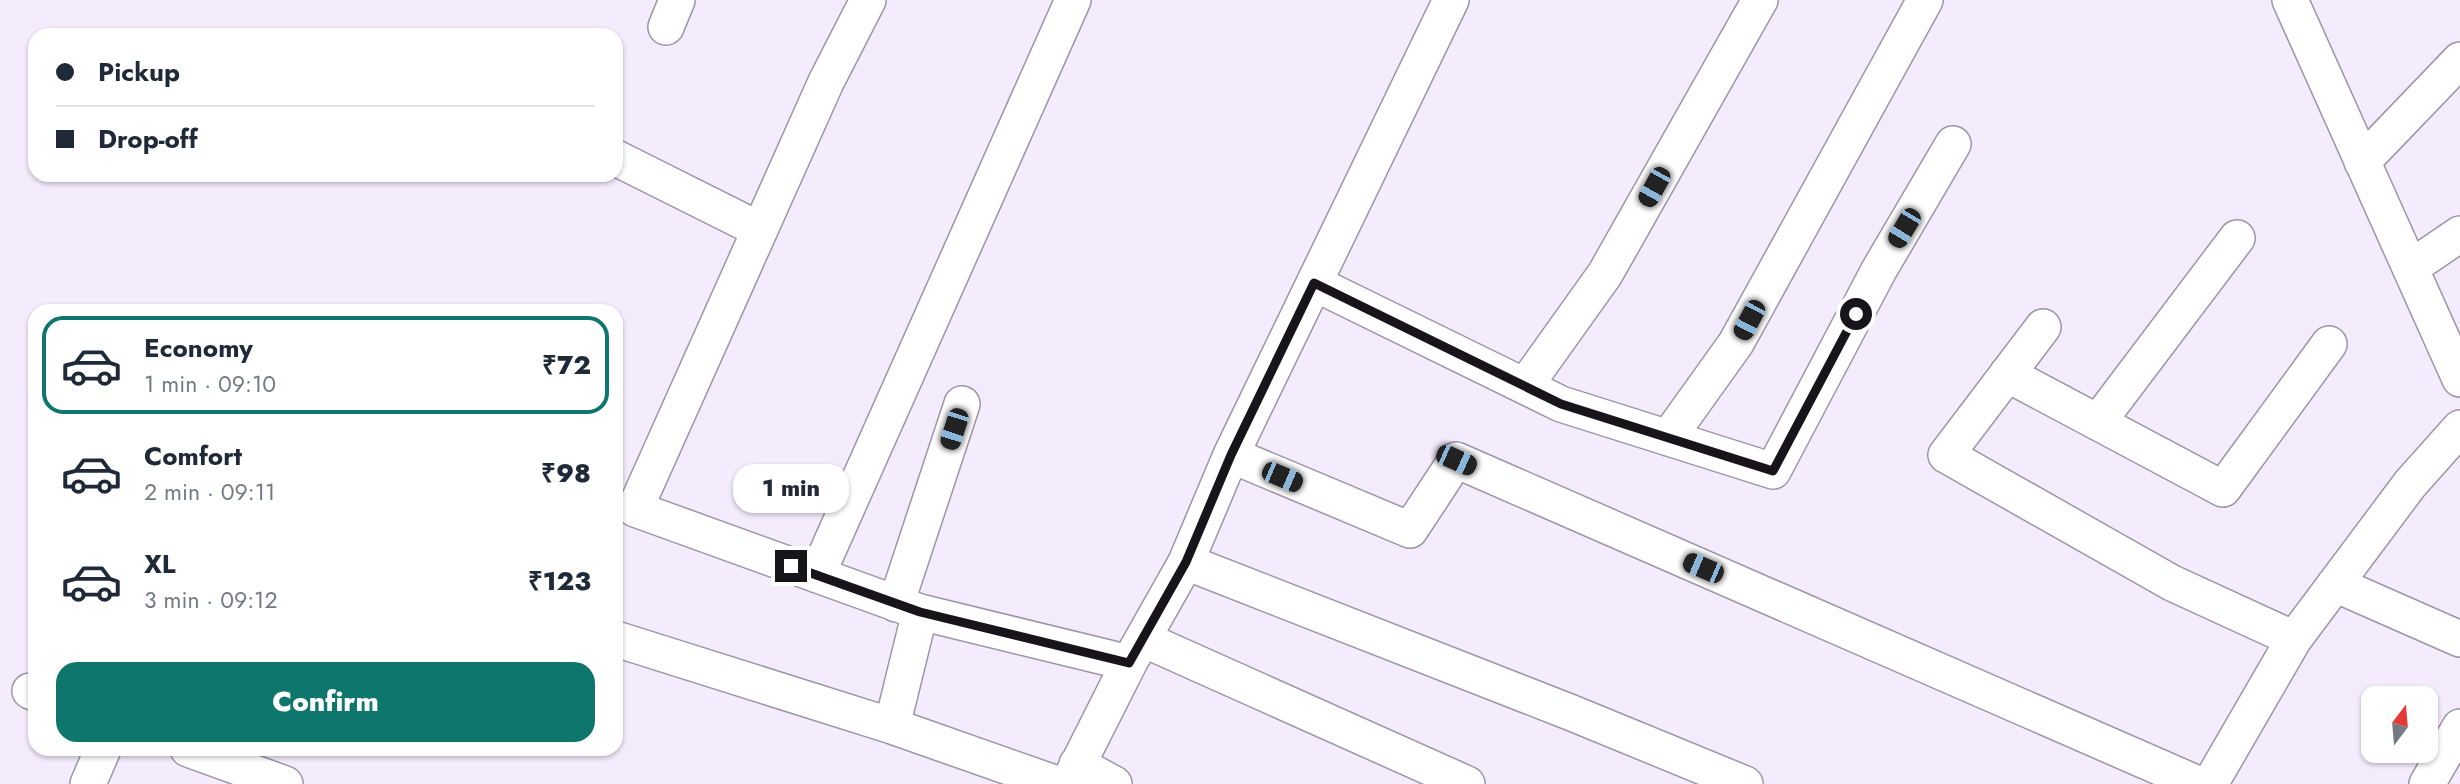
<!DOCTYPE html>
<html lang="en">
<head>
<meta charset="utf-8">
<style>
	body { margin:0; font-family:Jost,sans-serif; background:#f2f2f3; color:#1f2937; height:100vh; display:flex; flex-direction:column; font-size:26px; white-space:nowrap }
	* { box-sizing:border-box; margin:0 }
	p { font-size:23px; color:#747a83 }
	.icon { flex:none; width:38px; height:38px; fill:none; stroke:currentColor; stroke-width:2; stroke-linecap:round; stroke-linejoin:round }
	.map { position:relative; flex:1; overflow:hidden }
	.details { position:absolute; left:28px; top:304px; width:595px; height:452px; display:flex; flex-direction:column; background:#fff; border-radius:21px; box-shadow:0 2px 5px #0004 }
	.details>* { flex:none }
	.hud { position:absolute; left:28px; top:28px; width:595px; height:154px; border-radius:21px; box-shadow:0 2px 5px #0004; display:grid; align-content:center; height:154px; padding:0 28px; background:#fff }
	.needle { width:46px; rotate:16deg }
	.controls { position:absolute; left:2361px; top:686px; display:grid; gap:14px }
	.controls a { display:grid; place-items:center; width:77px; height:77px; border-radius:14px; background:#fff; box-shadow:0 2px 5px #0004; font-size:35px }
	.end { position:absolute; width:32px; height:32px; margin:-16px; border:9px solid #17141a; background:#fff; box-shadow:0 0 0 4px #fff }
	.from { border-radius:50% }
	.bubble { position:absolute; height:49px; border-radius:21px; background:#fff; box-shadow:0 2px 5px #0004; font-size:23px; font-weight:800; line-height:49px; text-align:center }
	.car { position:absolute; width:21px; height:42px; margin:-21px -10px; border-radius:9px; box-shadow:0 0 5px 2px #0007; background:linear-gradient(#222 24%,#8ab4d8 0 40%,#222 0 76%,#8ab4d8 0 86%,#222 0) }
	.hud b { display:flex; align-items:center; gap:24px; height:66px; font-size:26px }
	.hud b+b { border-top:2px solid #e0e1e3 }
	.hud i { width:18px; height:18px; background:#1f2937 }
	ul { padding:12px 0 0; list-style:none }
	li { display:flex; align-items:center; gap:21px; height:98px; margin:0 14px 10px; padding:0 14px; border:4px solid transparent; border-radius:21px }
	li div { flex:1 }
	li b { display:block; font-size:26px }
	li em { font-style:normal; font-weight:800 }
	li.current { border-color:#0f766e }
	li>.icon { width:63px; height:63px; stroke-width:1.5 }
	.cta { display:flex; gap:14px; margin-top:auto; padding:14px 28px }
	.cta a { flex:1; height:80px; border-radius:21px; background:#0f766e; color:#fff; font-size:28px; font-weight:800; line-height:80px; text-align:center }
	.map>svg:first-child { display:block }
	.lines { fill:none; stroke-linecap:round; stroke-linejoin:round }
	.street-casing { stroke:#9d95a6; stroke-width:38 }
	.street { stroke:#fff; stroke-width:35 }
	.route { stroke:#17141a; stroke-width:9 }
</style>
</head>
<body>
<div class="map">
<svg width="2460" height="784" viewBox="0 0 2460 784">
	<rect width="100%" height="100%" fill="#f4ebfd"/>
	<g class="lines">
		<defs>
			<path id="street" d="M 868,0 L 826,82 L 635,509 L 920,612 L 892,726
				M 2290,0 L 2460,379
				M 666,27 L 677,0
				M 616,158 L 760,230
				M 2362,162 L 2460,60
				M 2410,268 L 2460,234
				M 1314,283 L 1561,404 L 1773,471 L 1879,270 L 1953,144
				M 2043,327 L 1946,455 L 2172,583 L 2294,639 L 2410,484 L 2460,428
				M 2007,374 L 2223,489 L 2329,344
				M 1525,386 L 1605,274 L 1760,0
				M 2098,422 L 2237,238
				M 1668,438 L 1736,343 L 1925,0
				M 1231,455 L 1410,530 L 1456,460 L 2198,784
				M 1186,562 L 1572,713 L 1745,784
				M 817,575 L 1073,0
				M 2335,584 L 2460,639
				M 896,604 L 962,404
				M 920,612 L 1129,663
				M 616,639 L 892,726 L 1057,784
				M 1143,639 L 1467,784
				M 30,691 L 35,693
				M 188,749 L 285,784
				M 1077,764 L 1114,784
				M 88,784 L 103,749
				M 1068,784 L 1129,663 L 1186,562 L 1231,455 L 1451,0
				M 2210,784 L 2294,639
				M 2427,784 L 2460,727"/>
		</defs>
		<!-- street casing -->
		<use href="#street" class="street-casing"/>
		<!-- street -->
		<use href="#street" class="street"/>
	</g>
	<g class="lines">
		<!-- route -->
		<path class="route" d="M 791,566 L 920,612 L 1129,663 L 1186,562 L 1231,455 L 1314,283 L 1561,404 L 1773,471 L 1856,314"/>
	</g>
</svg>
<div class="controls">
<a><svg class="needle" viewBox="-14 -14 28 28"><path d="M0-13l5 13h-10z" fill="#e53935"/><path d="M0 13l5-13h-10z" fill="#747a83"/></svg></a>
</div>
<i class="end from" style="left:1856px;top:314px"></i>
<i class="end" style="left:791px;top:566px"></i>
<div class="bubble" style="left:733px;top:464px;width:116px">1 min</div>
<i class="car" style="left:1654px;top:187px;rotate:209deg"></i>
<i class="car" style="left:1904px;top:228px;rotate:211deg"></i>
<i class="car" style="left:1749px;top:320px;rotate:208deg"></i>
<i class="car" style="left:954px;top:429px;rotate:198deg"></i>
<i class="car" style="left:1456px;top:460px;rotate:114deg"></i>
<i class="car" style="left:1282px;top:477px;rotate:113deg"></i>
<i class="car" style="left:1703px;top:568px;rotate:293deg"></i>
<div class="hud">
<b><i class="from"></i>Pickup</b>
<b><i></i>Drop-off</b>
</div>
<section class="details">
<ul>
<li class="current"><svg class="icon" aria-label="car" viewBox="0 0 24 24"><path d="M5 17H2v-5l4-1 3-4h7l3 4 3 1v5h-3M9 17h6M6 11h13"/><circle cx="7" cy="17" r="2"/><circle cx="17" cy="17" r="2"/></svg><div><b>Economy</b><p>1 min · 09:10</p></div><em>₹72</em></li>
<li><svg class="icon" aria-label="car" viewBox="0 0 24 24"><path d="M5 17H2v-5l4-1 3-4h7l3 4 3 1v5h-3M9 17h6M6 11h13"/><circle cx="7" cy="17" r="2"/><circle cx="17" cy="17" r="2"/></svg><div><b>Comfort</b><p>2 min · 09:11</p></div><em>₹98</em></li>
<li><svg class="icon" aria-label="car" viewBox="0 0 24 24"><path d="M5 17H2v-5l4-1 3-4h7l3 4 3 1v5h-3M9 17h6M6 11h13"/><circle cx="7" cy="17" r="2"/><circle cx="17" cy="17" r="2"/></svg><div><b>XL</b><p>3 min · 09:12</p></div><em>₹123</em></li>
</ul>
<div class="cta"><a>Confirm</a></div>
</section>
</div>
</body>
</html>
